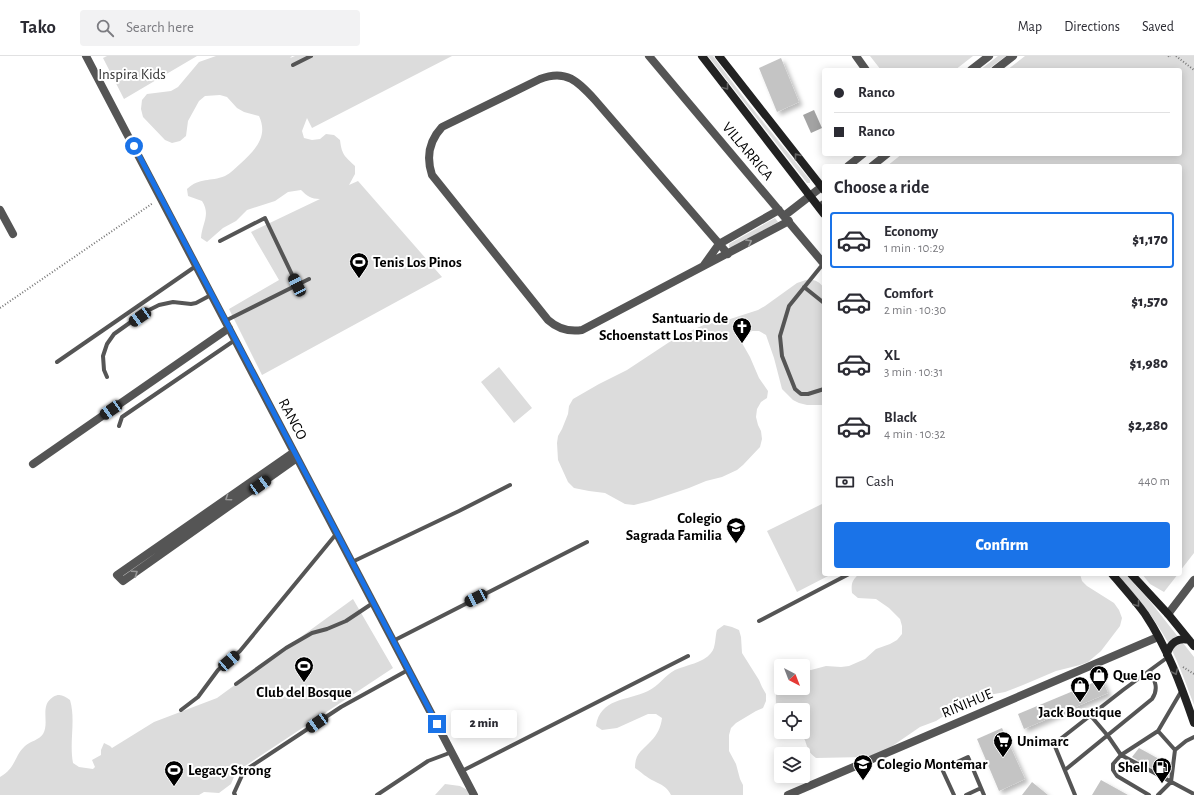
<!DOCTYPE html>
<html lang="en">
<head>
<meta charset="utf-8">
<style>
	body { margin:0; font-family:"Alegreya Sans",sans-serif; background:#f2f2f3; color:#2b2b33; height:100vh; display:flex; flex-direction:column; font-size:15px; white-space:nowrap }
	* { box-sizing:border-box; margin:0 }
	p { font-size:13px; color:#7c7c81 }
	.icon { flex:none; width:22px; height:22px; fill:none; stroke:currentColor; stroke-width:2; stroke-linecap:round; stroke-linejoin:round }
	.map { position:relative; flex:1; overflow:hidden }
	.drawer { position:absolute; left:822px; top:108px; width:360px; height:412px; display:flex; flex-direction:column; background:#fff; border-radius:4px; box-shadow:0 2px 10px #0003 }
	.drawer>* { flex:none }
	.top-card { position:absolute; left:822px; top:12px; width:360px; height:88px; border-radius:4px; box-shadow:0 2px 10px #0003; display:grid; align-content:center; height:88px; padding:0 12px; background:#fff }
	.needle { width:26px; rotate:138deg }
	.buttons { position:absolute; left:774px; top:603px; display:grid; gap:8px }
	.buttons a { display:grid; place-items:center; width:36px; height:36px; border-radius:4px; background:#fff; box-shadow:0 2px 10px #0003; font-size:20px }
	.end { position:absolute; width:18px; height:18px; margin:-9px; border:5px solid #1a73e8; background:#fff; box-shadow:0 0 0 2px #fff }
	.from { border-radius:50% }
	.bubble { position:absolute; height:28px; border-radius:4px; background:#fff; box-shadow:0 2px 10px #0003; font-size:13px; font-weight:800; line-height:28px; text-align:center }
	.car { position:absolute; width:12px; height:24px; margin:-12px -6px; border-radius:5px; box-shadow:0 0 3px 1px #0007; background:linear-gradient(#222 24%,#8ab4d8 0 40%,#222 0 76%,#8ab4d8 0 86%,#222 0) }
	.top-card b { display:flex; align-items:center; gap:14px; height:38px; font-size:15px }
	.top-card b+b { border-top:1px solid #e1e1e2 }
	.top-card i { width:10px; height:10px; background:#2b2b33 }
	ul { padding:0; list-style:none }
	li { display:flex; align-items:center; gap:12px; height:56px; margin:0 8px 6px; padding:0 4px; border:2px solid transparent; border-radius:4px }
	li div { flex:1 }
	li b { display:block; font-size:15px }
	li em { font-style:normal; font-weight:800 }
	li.selected { border-color:#1a73e8 }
	li>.icon { width:36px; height:36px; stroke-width:1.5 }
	h2 { padding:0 12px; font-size:18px; line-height:48px }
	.pay { display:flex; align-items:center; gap:10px; height:44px; padding:0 12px; font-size:15px }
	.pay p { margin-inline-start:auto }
	.button { display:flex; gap:8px; margin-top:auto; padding:8px 12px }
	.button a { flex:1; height:46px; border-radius:4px; background:#1a73e8; color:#fff; font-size:16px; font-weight:800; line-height:46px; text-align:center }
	header { display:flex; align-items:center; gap:24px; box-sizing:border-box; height:56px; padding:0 20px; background:#fff; border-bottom:1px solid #e1e1e2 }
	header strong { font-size:19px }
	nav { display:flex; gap:22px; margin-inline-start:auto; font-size:14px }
	.search { width:280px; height:36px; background:#f2f2f3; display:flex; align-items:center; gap:10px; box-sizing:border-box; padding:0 14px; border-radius:4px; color:#7c7c81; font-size:15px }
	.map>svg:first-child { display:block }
	.green { fill:#dcdcdc }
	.water { fill:#a3a3a3 }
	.building { fill:#c4c4c4; filter:url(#shadow) }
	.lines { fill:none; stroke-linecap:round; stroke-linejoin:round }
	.path { stroke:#777; stroke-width:2; stroke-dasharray:1 2; stroke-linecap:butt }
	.service { stroke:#555; stroke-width:4 }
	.minor { stroke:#555; stroke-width:8 }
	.tertiary { stroke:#555; stroke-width:8 }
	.secondary { stroke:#222; stroke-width:8 }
	.oneway { stroke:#646464 }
	.oneway2 { stroke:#999 }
	.route { stroke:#1a73e8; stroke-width:5 }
	.labels { text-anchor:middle; stroke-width:4; stroke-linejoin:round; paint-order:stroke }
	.park-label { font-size:15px; fill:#333; stroke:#fff }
	.street-label { font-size:15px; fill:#000; stroke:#fff }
	.poi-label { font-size:15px; font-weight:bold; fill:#000; stroke:#fff; text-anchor:start }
</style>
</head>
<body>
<header>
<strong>Tako</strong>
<div class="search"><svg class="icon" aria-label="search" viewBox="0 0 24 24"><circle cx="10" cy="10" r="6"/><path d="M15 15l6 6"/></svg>Search here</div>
<nav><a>Map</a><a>Directions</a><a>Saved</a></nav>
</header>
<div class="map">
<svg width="1194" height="739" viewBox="0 0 1194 739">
	<defs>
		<filter id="shadow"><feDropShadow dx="3.5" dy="3.5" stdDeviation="2" flood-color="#0004"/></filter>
	</defs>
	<rect width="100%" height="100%" fill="#fff"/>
	<!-- green -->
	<path class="green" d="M 107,0 L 197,0 L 124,43 L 103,2 Z
		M 216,0 L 292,0 L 290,2 L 295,0 L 452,0 L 312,72 L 307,62 L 302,75 L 304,82 L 312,84 L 320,83 L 326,78 L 334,79 L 340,84 C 342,100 345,100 355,110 L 355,118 L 349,129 L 358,125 L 442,221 L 262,319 L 229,253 L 279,224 L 251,176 L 320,143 C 311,143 307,140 301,134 L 288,136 L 275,145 L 247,154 L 236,165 L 223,172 L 207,186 L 201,182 C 202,167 211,159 202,145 L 188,140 L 187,133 C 200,121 210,126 225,120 C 231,117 235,112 240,108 C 254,95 269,81 259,60 L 244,56 L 237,52 L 227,41 L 220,39 L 205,40 L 199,45 L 188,65 L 186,80 L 180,85 L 172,87 L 165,84 L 143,61 L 141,53 L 142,44 L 147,38 L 171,35 L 178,31 L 199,6 Z
		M 708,0 L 713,0 L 748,47 L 810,124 L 810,127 L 807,127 Z
		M 870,0 L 973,0 L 955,14 L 881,14 Z
		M 998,0 L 1006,0 L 987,14 L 980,14 Z
		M 1025,0 L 1194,0 L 1194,497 L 1180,515 L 1180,110 L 887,110 L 902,98 L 1180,98 L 1180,14 L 1007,14 Z
		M 775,162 L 778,166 L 732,192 L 729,191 L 729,188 Z
		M 806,224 C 814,223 819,225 824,232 L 824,349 L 807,349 L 799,347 L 793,344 L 782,333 L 774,302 L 766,279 L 759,275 L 752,275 L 744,280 L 742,287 L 750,301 L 759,322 L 768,335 L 767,342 L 761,346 L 757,353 L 756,361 L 758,369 L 761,375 L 762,383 L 760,391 L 743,409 L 737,414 L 722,421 L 706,425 L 689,432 L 650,445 L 634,449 L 625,448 L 605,437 L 589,435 L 574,432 L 568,426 L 558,404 L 557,387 L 558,380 L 562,373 L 568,358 L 569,350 L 573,343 L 599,328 L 627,314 L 677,281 L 706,268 L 721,266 L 758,254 L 765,250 L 797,227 Z
		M 499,311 L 532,352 L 514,367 L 481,326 Z
		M 824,447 L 824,518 L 832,518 L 797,536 L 767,475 Z
		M 859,518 L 1080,518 L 1082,525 L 1087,530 L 1114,547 L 1119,554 L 1122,562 L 1120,570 L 1101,595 L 1088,606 L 1080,609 L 1056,615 L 1023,629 L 1005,636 L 989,639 L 980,644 L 956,652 L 936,665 L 920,671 L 888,693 L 873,699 L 865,701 L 816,702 C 804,693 809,687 800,676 L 803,676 L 803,654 L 781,654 L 781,659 L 777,656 C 775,646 775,632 781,622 L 781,632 L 803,632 L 803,614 L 811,614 L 826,610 L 841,611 L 849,610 L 865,603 L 876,593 L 890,588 L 897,584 L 902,578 L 902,570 L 900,563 L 889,552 L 876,543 L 858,542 L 852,537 C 851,528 852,524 859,518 Z
		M 1117,518 L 1125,518 L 1128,521 L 1149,544 L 1194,601 L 1194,649 C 1185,625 1176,599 1163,578 C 1150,556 1134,537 1117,518 Z
		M 1142,518 L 1178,518 L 1164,536 L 1150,528 Z
		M 353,543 L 393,612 L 236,716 L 231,728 L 219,737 L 204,736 L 199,739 L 0,739 L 0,721 C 16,712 14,700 25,690 C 31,685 39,684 43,678 C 50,666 39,650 53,641 C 60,637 64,640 70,644 C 76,664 69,686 73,707 L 79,711 L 93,713 L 95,711 L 92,704 L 101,699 L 101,694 L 104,687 L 110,690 L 112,692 L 154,666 L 217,642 Z
		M 724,569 L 732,571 L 739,574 L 741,581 L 742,597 L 759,624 L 762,631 L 766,638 L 766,645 L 763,652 L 756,655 L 736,667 L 731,672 L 729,679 L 729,695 L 736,708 L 740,723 L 743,729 L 743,739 L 671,739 C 667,731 662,729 654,725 C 647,722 641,716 635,712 C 635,697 642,695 651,685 C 657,679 661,671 662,662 L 656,658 L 648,658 L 617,672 L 602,674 L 596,670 C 600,642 627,645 648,635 C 659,630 665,619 675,614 C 686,609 703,607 711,597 C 716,592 715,580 717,574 Z
		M 445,728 L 460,730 L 477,739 L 435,739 Z"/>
	<!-- water -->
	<path class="water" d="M 814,54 L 822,72 L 811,77 L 803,59 Z"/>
	<!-- building -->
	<path class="building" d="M 781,2 L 799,46 L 777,56 L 759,12 Z
		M 1102,623 L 1108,637 L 1024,673 L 1018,658 Z
		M 1002,672 L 1025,723 L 999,735 L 977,683 Z
		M 1139,692 L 1170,709 L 1165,719 L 1132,701 Z
		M 1101,724 L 1128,739 L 1092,739 Z
		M 1032,726 L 1048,739 L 1022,739 Z"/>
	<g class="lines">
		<!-- path -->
		<path class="path" d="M 1168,0 L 1170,1 L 1170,0
			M 1176,0 L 1194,14
			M 0,252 L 153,147
			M 1183,611 L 1194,618"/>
		<!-- service -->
		<path class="service" d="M 293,9 L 311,0
			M 220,185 L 265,162 L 297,229
			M 823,208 L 789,250 L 780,280 L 782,300 L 795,333 L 801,338 L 808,338 L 824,333
			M 804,231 L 824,247
			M 225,265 L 309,223
			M 57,306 L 196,210
			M 107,321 L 104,314 L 103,300 L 107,288 L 114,278 L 145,256 L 159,249 L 173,246 L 191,248 L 196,247 L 211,239
			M 119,370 L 122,361 L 235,284
			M 352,506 L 459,455 L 510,429
			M 759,565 L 849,518
			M 393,585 L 587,486
			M 236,628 L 286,592 L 312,577 L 327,573 L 346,565 L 373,547
			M 181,654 L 198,641 L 218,614 L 240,595 L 337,477
			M 1091,660 L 1108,680 L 1121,699 L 1194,738
			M 1158,675 L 1175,694
			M 1065,714 L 1152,643 C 1159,633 1155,625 1150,615
			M 462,715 L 688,600
			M 235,739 L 234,737 L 244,715 L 341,651 L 408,614
			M 377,739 L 428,705 L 452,696
			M 954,739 L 942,713 L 968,701 L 984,739
			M 966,739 L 981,732
			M 1075,739 L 1054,688 L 1123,634 L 1168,601
			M 1149,739 L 1117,720 L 1113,714 L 1113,708 L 1121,699 L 1158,675 L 1182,634
			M 1158,739 L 1171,726 L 1175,694 L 1186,685 L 1194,681"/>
		<!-- minor -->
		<path class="minor" d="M 86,0 L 474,739
			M 649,0 L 824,208
			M 856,0 L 866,14
			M 971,14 L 989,0
			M 995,14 L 1013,0
			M 848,110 L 863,98
			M 872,110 L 887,98
			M 819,151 L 824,148
			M 0,154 L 13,178
			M 784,160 L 824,129
			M 728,198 L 595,44 C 578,25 566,13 540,23 L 442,71 C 429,85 426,101 432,119 L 548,264 C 558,273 569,276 582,274 C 651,238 720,201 789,165
			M 704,209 L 719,188 L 779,154
			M 294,396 L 117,519 L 123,525 L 297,402
			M 33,408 L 229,272
			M 1168,558 L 1194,524"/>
		<!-- tertiary -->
		<path class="tertiary" d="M 788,739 L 1158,581"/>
		<!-- secondary -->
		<path class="secondary" d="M 702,0 L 824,158
			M 719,0 L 824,134
			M 1112,518 C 1123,531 1135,544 1145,558 C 1167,591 1181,629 1194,667
			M 1131,518 L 1168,558 L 1194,590
			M 1167,598 C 1170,587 1178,581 1189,584"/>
	</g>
	<!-- one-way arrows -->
	<defs><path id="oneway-chevron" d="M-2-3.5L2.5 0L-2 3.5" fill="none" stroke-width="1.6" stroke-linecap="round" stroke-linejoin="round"/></defs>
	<g class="oneway">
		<use href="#oneway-chevron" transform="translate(726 31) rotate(52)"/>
		<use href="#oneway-chevron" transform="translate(797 100) rotate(-128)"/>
		<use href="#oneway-chevron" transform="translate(1137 548) rotate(53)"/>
		<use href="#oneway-chevron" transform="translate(1175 616) rotate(66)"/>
	</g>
	<g class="oneway2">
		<use href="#oneway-chevron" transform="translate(749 186) rotate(-28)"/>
		<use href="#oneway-chevron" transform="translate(228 442) rotate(145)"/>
		<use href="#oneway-chevron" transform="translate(135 517) rotate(-35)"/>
	</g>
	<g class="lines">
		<!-- route -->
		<path class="route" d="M 134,90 L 437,668"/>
	</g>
	<!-- icons -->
	<defs>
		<symbol id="stadium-pin" viewBox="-11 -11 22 30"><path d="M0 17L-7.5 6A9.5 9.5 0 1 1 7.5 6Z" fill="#000" stroke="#fff"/><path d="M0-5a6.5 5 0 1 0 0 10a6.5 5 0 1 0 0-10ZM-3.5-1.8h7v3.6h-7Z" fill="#fff"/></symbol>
		<symbol id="church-pin" viewBox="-11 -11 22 30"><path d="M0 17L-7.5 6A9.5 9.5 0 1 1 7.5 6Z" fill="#000" stroke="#fff"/><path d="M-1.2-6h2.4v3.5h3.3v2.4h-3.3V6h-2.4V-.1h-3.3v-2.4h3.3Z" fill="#fff"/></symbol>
		<symbol id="school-pin" viewBox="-11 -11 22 30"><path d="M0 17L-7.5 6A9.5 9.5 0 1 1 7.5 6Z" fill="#000" stroke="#fff"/><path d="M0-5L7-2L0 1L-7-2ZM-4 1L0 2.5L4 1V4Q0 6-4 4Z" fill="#fff"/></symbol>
		<symbol id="shop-pin" viewBox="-11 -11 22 30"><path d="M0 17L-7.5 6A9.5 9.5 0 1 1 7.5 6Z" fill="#000" stroke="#fff"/><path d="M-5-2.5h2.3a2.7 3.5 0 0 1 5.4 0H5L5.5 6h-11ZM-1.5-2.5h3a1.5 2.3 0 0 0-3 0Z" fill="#fff"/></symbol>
		<symbol id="supermarket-pin" viewBox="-11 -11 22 30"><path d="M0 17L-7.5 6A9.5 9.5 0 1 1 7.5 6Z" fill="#000" stroke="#fff"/><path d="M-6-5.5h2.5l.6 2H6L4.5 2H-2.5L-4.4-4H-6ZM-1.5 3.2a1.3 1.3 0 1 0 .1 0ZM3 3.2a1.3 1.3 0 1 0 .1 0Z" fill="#fff"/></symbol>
		<symbol id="fuel-pin" viewBox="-11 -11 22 30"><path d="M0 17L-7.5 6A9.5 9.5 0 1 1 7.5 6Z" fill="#000" stroke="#fff"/><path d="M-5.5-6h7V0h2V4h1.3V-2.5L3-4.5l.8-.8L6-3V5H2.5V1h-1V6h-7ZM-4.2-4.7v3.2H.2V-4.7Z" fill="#fff"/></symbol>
	</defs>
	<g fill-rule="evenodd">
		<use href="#stadium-pin" x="348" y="195" width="22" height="30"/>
		<use href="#church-pin" x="731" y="260" width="22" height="30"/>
		<use href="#school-pin" x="725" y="460" width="22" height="30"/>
		<use href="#stadium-pin" x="293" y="599" width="22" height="30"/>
		<use href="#shop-pin" x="1088" y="608" width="22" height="30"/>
		<use href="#shop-pin" x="1069" y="619" width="22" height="30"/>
		<use href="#supermarket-pin" x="992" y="674" width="22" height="30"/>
		<use href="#school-pin" x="852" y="697" width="22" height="30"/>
		<use href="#fuel-pin" x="1151" y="700" width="22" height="30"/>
		<use href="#stadium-pin" x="163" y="703" width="22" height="30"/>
	</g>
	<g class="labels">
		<!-- park labels -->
		<g class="park-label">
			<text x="132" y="23">Inspira Kids</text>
		</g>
		<!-- street labels -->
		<g class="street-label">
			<text transform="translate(748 95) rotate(50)" y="5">VILLARRICA</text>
			<text transform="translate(293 363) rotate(62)" y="5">RANCO</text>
			<text transform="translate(967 647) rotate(-23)" y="5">RIÑIHUE</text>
		</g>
		<!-- poi labels -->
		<g class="poi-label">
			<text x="373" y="211">Tenis Los Pinos</text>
			<text x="728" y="267" text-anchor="end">Santuario de<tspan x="728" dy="17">Schoenstatt Los Pinos</tspan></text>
			<text x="722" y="467" text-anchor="end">Colegio<tspan x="722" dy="17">Sagrada Familia</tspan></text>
			<text x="1113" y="624">Que Leo</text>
			<text x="304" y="641" text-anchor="middle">Club del Bosque</text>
			<text x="1080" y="661" text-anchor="middle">Jack Boutique</text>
			<text x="1017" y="690">Unimarc</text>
			<text x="877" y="713">Colegio Montemar</text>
			<text x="1148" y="716" text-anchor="end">Shell</text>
			<text x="188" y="719">Legacy Strong</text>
		</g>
	</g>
</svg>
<div class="buttons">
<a><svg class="needle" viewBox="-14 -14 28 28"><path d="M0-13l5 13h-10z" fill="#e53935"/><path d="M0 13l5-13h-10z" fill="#7c7c81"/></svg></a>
<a><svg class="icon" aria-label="locate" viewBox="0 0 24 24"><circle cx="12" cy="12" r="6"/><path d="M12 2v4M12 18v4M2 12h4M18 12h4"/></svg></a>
<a><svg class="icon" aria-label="layers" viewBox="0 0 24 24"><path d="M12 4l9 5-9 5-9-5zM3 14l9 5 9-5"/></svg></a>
</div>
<i class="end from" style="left:134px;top:90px"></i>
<i class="end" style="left:437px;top:668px"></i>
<div class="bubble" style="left:451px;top:654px;width:66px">2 min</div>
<i class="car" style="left:297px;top:229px;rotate:334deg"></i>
<i class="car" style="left:140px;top:261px;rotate:235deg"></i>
<i class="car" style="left:111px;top:354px;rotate:236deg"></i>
<i class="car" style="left:260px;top:429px;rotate:55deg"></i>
<i class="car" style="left:476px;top:542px;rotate:243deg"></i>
<i class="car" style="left:229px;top:605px;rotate:49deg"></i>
<i class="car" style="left:317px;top:667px;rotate:236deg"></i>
<div class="top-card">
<b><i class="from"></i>Ranco</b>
<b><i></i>Ranco</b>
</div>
<section class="drawer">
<h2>Choose a ride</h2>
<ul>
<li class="selected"><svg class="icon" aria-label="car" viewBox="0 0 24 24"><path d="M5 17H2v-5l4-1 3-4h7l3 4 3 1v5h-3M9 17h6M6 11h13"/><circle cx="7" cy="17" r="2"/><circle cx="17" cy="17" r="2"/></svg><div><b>Economy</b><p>1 min · 10:29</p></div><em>$1,170</em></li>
<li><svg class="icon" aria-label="car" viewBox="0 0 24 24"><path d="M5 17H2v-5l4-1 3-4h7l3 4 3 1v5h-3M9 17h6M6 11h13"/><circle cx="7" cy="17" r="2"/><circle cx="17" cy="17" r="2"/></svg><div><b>Comfort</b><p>2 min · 10:30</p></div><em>$1,570</em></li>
<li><svg class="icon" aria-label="car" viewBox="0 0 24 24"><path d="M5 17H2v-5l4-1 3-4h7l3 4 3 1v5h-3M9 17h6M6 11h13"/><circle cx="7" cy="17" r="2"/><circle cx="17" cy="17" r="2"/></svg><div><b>XL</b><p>3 min · 10:31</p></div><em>$1,980</em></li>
<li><svg class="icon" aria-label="car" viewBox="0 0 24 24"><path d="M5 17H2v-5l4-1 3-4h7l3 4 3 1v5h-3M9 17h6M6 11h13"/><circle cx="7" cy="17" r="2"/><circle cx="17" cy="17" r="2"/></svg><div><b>Black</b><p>4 min · 10:32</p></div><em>$2,280</em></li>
</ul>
<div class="pay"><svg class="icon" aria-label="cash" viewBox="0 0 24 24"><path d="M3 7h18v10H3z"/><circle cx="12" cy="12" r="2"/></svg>Cash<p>440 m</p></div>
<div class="button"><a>Confirm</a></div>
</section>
</div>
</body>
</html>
